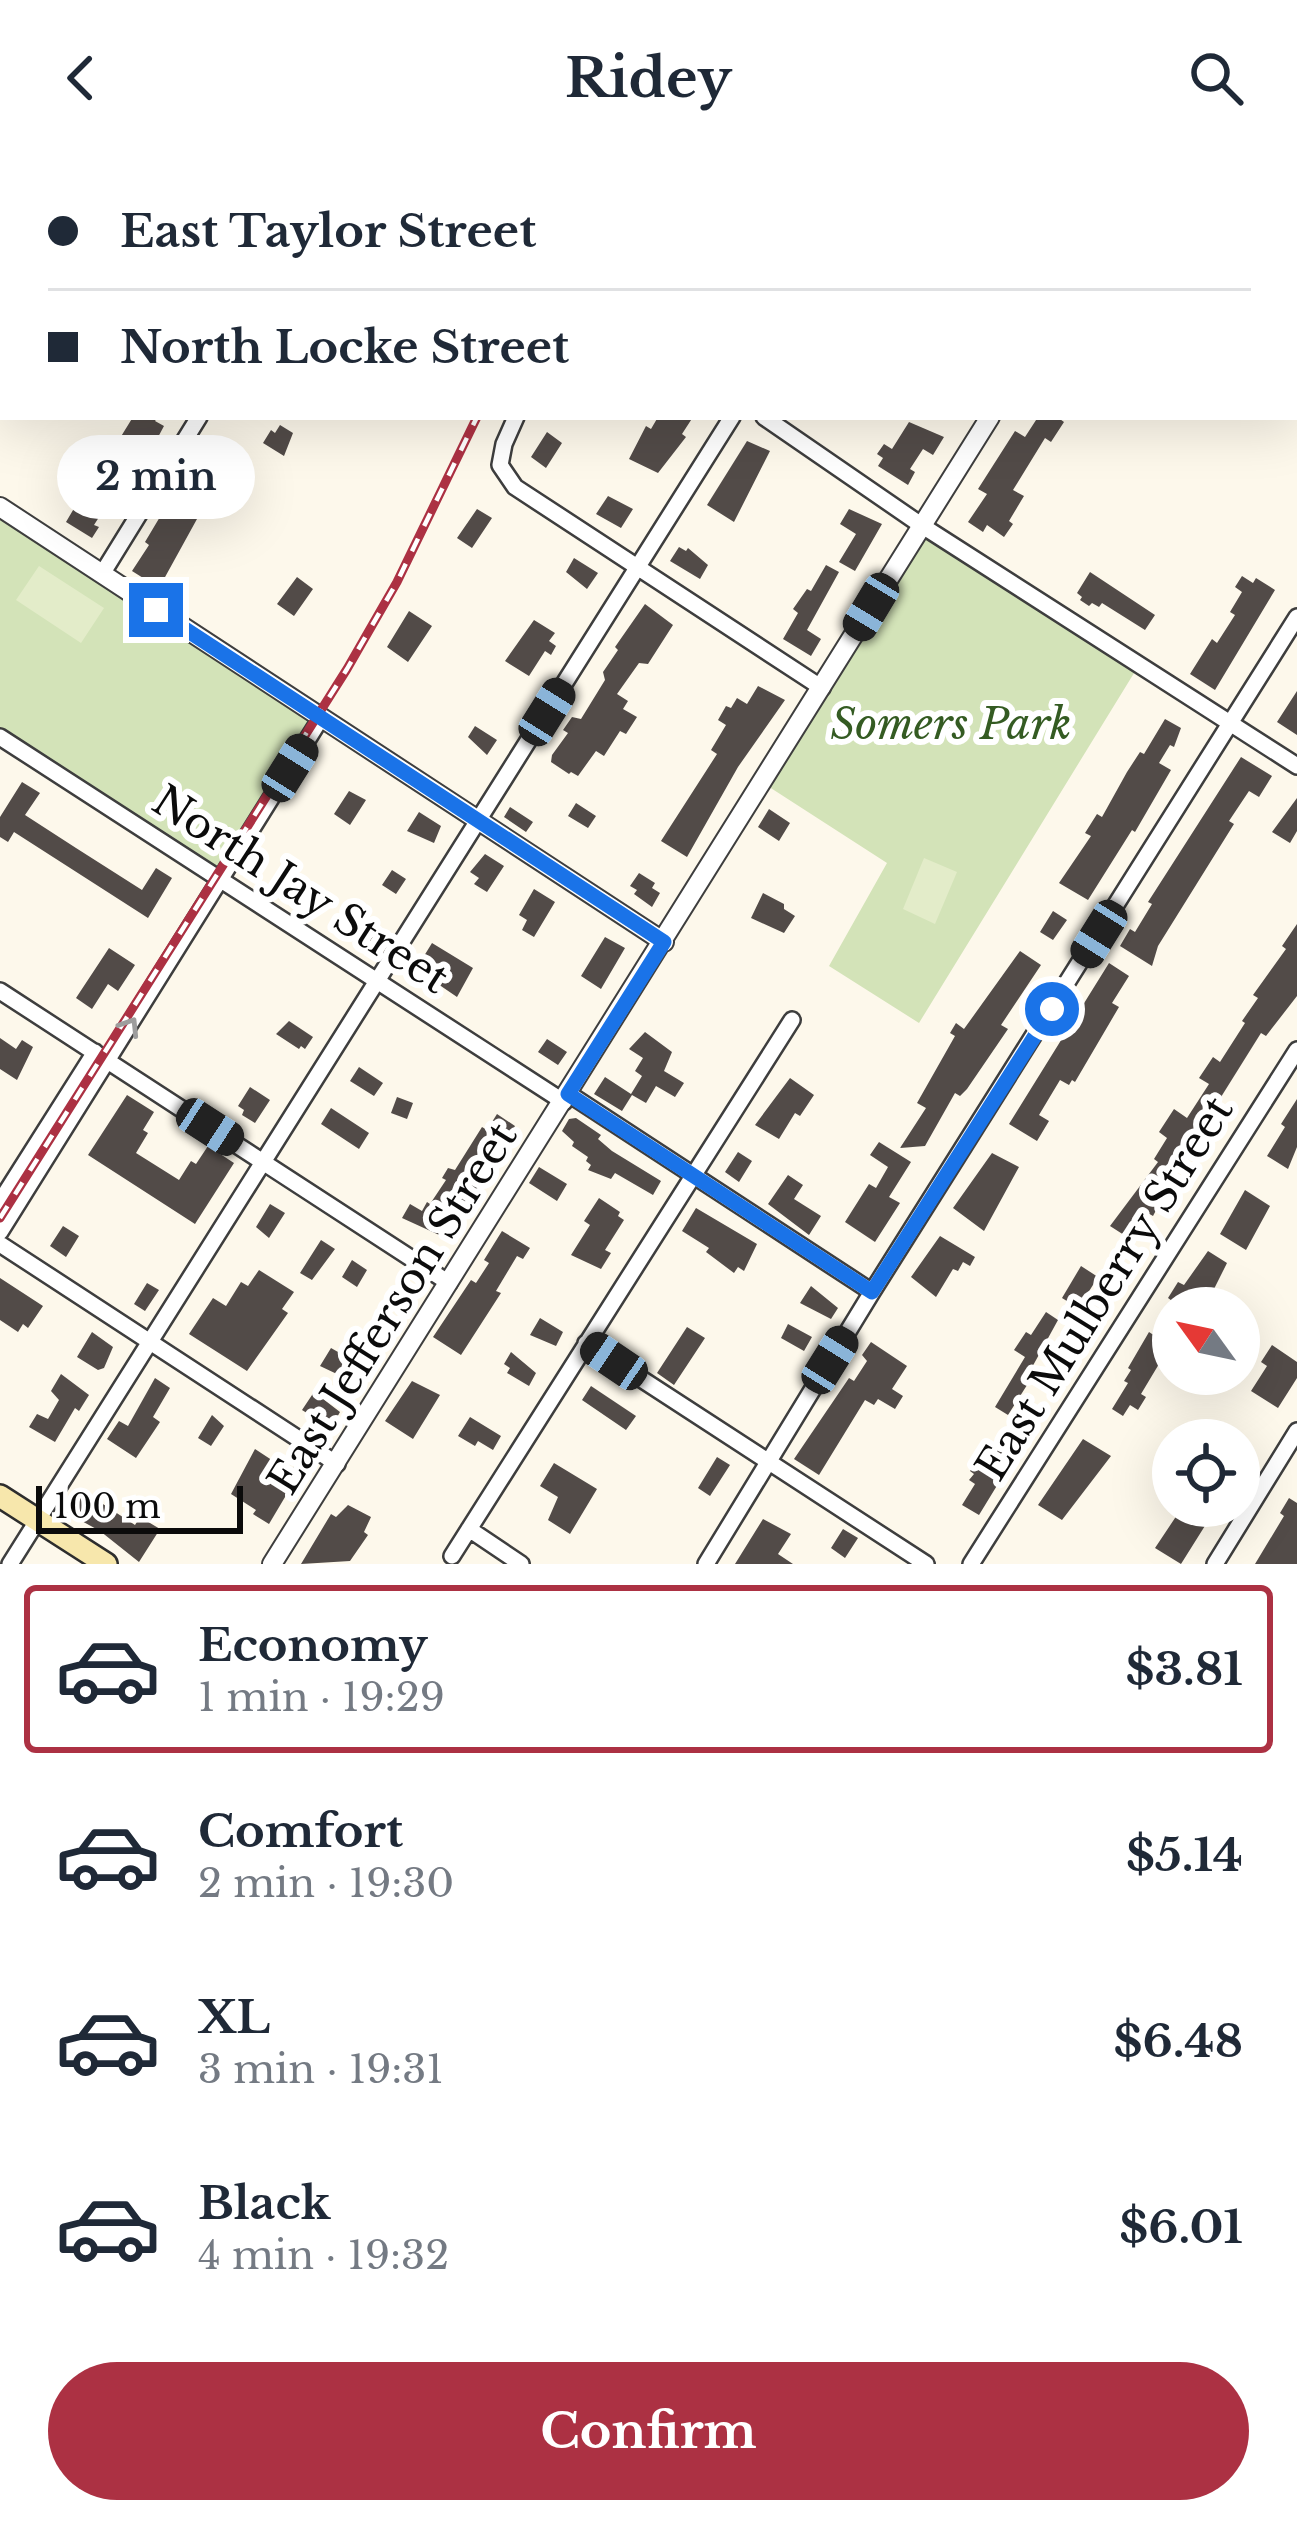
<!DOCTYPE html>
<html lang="en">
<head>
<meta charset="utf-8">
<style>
	body { margin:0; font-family:"Libre Baskerville",serif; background:#f6f6f7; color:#1f2937; height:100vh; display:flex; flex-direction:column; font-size:45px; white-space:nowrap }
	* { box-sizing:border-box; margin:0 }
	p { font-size:39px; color:#747a83 }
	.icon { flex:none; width:66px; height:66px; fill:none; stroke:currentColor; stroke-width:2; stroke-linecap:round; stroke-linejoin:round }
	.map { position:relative; height:1408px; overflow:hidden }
	.details { display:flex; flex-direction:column; background:#fff; flex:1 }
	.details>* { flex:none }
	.guide { position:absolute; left:0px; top:0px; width:1299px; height:264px; box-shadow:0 12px 48px #0002; display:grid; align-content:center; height:264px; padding:0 48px; background:#fff }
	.needle { width:78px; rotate:303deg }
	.tools { position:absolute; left:1152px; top:1131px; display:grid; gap:24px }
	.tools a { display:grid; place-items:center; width:108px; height:108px; border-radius:50%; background:#fff; box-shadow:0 12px 48px #0002; font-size:60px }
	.scale { position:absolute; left:36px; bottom:30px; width:207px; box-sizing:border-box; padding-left:12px; border:6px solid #0b0b0b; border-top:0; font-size:33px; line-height:42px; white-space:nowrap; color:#0b0b0b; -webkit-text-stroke:9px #fff; paint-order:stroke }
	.end { position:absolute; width:54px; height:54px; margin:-27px; border:15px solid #1a73e8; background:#fff; box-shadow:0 0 0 6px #fff }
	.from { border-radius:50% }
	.bubble { position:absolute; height:84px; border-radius:42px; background:#fff; box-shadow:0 12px 48px #0002; font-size:39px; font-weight:700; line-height:84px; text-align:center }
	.car { position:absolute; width:36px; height:72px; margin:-36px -18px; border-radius:15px; box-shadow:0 0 9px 3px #0007; background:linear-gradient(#222 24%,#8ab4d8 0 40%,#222 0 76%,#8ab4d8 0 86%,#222 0) }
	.guide b { display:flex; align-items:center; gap:42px; height:114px; font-size:45px }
	.guide b+b { border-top:3px solid #e0e1e3 }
	.guide i { width:30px; height:30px; background:#1f2937 }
	ul { padding:21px 0 0; list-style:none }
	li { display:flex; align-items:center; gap:36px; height:168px; margin:0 24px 18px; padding:0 24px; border:6px solid transparent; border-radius:12px }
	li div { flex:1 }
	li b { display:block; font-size:45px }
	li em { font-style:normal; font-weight:700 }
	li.current { border-color:#ac3143 }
	li>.icon { width:108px; height:108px; stroke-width:1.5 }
	.cta { display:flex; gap:24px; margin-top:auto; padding:24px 48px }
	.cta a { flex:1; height:138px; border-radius:72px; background:#ac3143; color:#fff; font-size:48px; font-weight:700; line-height:138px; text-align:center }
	header { display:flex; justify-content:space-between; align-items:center; height:156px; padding:0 48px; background:#fff; font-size:54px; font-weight:700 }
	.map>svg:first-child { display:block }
	.green { fill:#d3e3b8 }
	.pitch { fill:#e3ecc9 }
	.building { fill:#524b48 }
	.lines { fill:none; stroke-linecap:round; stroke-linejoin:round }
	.minor-casing { stroke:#3e3e3e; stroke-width:20 }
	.tertiary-casing { stroke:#3e3e3e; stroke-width:22 }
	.secondary-casing { stroke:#2d2d2d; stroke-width:26 }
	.minor { stroke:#fff; stroke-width:15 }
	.tertiary { stroke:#fff; stroke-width:18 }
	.secondary { stroke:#f7e7ac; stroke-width:21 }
	.rail-casing { stroke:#ac3143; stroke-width:9 }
	.rail { stroke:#fff; stroke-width:4.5; stroke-dasharray:14; stroke-linecap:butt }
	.oneway { stroke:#9d9d9d }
	.route { stroke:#1a73e8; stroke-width:15 }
	.labels { text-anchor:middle; stroke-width:12; stroke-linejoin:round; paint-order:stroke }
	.park-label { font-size:42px; font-style:italic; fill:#345b22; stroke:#fff }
	.street-label { font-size:42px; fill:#0b0b0b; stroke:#fff }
</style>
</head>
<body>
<header><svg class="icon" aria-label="back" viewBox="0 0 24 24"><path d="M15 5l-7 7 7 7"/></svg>Ridey<svg class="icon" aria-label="search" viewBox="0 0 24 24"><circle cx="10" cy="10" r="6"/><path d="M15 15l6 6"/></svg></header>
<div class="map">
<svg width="1297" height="1408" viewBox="0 0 1297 1408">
	<rect width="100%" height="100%" fill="#fdf8eb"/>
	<!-- green -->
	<path class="green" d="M 0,352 L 321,562 L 216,720 L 0,581 Z
		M 921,369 L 1139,509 L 919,867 L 829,810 L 887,707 L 763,627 Z"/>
	<!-- pitch -->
	<path class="pitch" d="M 39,410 L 104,452 L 81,487 L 16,444 Z
		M 924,702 L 957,716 L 935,768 L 903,753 Z"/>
	<!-- building -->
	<path class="building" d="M 133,261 L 158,261 L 155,265 L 164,270 L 141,313 L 136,310 L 121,335 L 117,333 L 94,369 L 99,371 L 92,382 L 66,366 L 89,327 L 102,335 L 122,301 L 112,295 Z
		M 658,261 L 693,261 L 682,278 L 686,281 L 658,317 L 629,303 L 646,270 L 651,273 Z
		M 1038,261 L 1057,261 L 1064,266 L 1051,286 L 1045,282 L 1013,334 L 1024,340 L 1009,365 L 1013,368 L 1004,381 L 987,369 L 983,376 L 968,366 L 987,338 L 978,333 L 1015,275 L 1025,281 Z
		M 909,266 L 944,281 L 933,299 L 923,293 L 910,313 L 915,316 L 908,329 L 878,310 L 883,302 L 877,298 L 884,288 L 892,293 Z
		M 280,269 L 293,277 L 284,300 L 263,287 L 271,274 L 275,277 Z
		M 547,276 L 562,287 L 546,312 L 531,301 Z
		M 747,285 L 770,295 L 734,366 L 707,349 Z
		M 198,296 L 229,316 L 219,333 L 208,326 L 188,357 L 197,363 L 159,432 L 132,415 L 149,389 L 145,386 L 173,339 L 170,337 Z
		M 608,340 L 633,353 L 621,372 L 596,358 Z
		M 477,353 L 492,362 L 472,392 L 457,382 Z
		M 849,353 L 882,368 L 855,415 L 839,406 L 856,378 L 840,368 Z
		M 679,391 L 686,395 L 688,392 L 708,409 L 700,423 L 670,405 Z
		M 574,402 L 598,417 L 587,433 L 566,416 Z
		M 826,409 L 839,416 L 807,474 L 821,483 L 811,500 L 783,483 L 798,457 L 793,453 L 807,433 L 811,435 Z
		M 1090,416 L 1155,459 L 1145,474 L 1102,447 L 1099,451 L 1092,447 L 1089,450 L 1080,444 L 1082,441 L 1077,437 Z
		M 1242,420 L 1253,427 L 1256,422 L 1275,434 L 1215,534 L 1190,518 L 1212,483 L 1217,487 L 1235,459 L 1230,456 L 1242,436 L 1235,431 Z
		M 297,421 L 313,433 L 294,460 L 277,448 Z
		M 645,448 L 673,469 L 648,508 L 639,507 L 617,538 L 628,545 L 623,553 L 637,561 L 626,578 L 620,575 L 604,600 L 596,595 L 578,620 L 571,616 L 569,618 L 551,606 L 552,599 L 568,577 L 563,574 L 572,561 L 581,563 L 605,524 L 603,516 L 618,494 L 615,491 Z
		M 409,455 L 432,470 L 408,506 L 387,491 Z
		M 534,464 L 555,477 L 549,485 L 556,490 L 551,499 L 545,495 L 529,520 L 505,505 Z
		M 758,530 L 785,544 L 738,611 L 687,701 L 661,685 L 717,598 L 711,594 L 726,569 L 718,564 L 726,550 L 731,552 L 737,542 L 747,548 Z
		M 1297,535 L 1297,579 L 1277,566 Z
		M 1165,563 L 1181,572 L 1174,591 L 1170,589 L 1159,607 L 1171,614 L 1135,676 L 1132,674 L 1088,744 L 1059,727 L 1091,680 L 1085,677 L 1097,658 L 1102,661 L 1127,616 L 1140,596 L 1144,598 Z
		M 475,570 L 497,584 L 487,599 L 468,581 Z
		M 1241,601 L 1272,620 L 1259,641 L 1249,635 L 1229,665 L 1234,668 L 1158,790 L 1152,810 L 1120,790 L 1130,773 L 1135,776 L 1152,748 L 1148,746 Z
		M 22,626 L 40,637 L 25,659 L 76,692 L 142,734 L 156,712 L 172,722 L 148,762 L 14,676 L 8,686 L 0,681 L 0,661 Z
		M 349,635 L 366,644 L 350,669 L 334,658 Z
		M 1297,642 L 1297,675 L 1290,687 L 1272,676 Z
		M 576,647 L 596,660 L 588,672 L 568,660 Z
		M 510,651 L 533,666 L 526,676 L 504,661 Z
		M 769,653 L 790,667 L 779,685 L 758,671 Z
		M 419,656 L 441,670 L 434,687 L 407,675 Z
		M 485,698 L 504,710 L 487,736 L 474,728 L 479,722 L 470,716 Z
		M 392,714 L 406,723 L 396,738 L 382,729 Z
		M 639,717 L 655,727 L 652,732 L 660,737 L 652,751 L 634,738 L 637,734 L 630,730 Z
		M 534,733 L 555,746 L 534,781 L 522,774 L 527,764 L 519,759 Z
		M 763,737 L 784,748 L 784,753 L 795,760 L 784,777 L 751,762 Z
		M 1053,755 L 1067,764 L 1053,784 L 1040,776 Z
		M 352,764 L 374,779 L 365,793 L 342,779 Z
		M 1297,768 L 1297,840 L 1266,880 L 1261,877 L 1186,997 L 1153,1060 L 1146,1056 L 1143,1062 L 1137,1058 L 1124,1079 L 1110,1070 L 1158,1006 L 1154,1003 L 1167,982 L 1159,976 L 1174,953 L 1187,962 L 1209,928 L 1199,922 L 1213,901 L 1220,906 L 1245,867 L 1242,865 L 1258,842 L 1253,839 L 1286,793 L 1282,790 Z
		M 605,781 L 625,792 L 601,833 L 581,820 Z
		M 432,787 L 473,812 L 457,841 L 416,813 Z
		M 109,792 L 135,809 L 118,835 L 108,828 L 92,853 L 76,842 Z
		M 1020,795 L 1041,809 L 1001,869 L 1008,873 L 967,933 L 960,940 L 955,937 L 925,990 L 900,992 L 926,952 L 917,947 L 955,880 L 950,877 L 956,867 L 964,873 Z
		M 1109,807 L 1129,820 L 1112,847 L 1119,851 L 1075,926 L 1072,924 L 1069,929 L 1060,924 L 1039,959 L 1049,965 L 1037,985 L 1009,968 Z
		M 289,865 L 313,881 L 305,893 L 301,890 L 299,893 L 276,878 Z
		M 645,876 L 672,896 L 664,915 L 684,927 L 675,941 L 656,930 L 646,947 L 632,939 L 622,955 L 594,938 L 605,921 L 631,938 L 642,920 L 635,915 L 643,902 L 629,893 Z
		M 0,882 L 16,893 L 22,884 L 33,891 L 17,924 L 0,913 Z
		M 547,883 L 567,896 L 558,909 L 538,896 Z
		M 359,911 L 383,927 L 374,940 L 350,925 Z
		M 790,922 L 814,939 L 800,960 L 795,957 L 779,983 L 755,969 Z
		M 250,931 L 270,944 L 255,967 L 242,959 L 244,954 L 238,950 Z
		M 127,939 L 154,956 L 143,974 L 148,977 L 136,997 L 179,1024 L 191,1005 L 196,1008 L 208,990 L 234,1007 L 195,1068 L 88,999 Z
		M 397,941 L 413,947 L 407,963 L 391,957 Z
		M 1297,943 L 1297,991 L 1288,1013 L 1267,1000 L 1285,971 L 1281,968 Z
		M 331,952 L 369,977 L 359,993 L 321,968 Z
		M 497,958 L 515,970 L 448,1083 L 402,1062 L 410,1048 L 422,1055 L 427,1046 L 430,1048 L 446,1024 L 442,1022 L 448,1012 L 455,1014 L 482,971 L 487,974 Z
		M 576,962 L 601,979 L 598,983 L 612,995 L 661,1025 L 653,1039 L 615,1017 L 611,1023 L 588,1014 L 591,1009 L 586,1005 L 588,1001 L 572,990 L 574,986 L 562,975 L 569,963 Z
		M 879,986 L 911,1006 L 889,1041 L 900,1047 L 875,1086 L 845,1066 L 869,1028 L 876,1032 L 888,1011 L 870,999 Z
		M 738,996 L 752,1005 L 739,1026 L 725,1016 Z
		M 992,997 L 1019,1011 L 984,1075 L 953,1052 Z
		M 539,1011 L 567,1028 L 557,1045 L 529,1027 Z
		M 788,1019 L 803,1029 L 794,1043 L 821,1060 L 809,1079 L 768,1048 Z
		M 1245,1034 L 1270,1050 L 1246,1094 L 1220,1078 Z
		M 599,1042 L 620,1056 L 618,1060 L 624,1064 L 605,1094 L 611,1097 L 601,1113 L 571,1099 L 590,1069 L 584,1065 Z
		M 270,1048 L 285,1057 L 269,1082 L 256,1071 Z
		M 696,1052 L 757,1088 L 744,1115 L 738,1111 L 734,1117 L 706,1096 L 709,1092 L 682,1075 Z
		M 63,1070 L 79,1080 L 66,1101 L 50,1090 Z
		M 502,1075 L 530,1092 L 523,1103 L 517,1100 L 496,1135 L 501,1137 L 461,1199 L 433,1181 L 471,1124 L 476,1127 L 489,1107 L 484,1104 Z
		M 940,1080 L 975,1101 L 970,1110 L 963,1106 L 958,1115 L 953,1113 L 936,1141 L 911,1121 Z
		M 321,1084 L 335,1093 L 312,1124 L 300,1117 Z
		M 1208,1095 L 1227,1107 L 1214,1133 L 1225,1140 L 1217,1152 L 1173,1152 L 1173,1172 L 1159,1195 L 1165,1198 L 1141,1238 L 1146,1241 L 1138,1254 L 1130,1249 L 1123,1260 L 1112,1253 L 1128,1227 L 1124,1225 L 1131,1214 L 1128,1212 L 1149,1176 L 1155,1180 L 1175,1147 L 1168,1142 L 1178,1126 L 1184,1129 Z
		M 352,1104 L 367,1114 L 357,1131 L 342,1121 Z
		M 1081,1110 L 1098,1121 L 1086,1140 L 1095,1146 L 1088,1158 L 1062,1142 Z
		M 259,1114 L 294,1136 L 282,1153 L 288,1157 L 247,1215 L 189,1178 L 213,1142 L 226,1150 L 241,1126 L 248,1130 Z
		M 0,1122 L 43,1150 L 28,1172 L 23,1168 L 18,1176 L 0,1164 Z
		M 147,1127 L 159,1134 L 145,1155 L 134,1148 Z
		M 811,1130 L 838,1152 L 831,1163 L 800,1147 Z
		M 1046,1156 L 1058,1164 L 1030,1215 L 1034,1218 L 1008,1259 L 995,1251 L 1025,1201 L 1014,1194 L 1026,1176 L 1031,1179 Z
		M 540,1162 L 563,1176 L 556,1190 L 530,1179 Z
		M 788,1168 L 812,1181 L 804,1195 L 781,1182 Z
		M 687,1171 L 705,1182 L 674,1229 L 657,1217 Z
		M 92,1176 L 113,1191 L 104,1212 L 98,1214 L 77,1201 Z
		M 871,1186 L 907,1210 L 892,1233 L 903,1240 L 895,1253 L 878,1243 L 874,1249 L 865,1244 L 819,1319 L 794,1303 L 849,1222 L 854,1225 L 867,1205 L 862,1199 Z
		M 1272,1189 L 1297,1206 L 1297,1222 L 1278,1252 L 1251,1235 L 1267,1210 L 1261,1206 Z
		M 331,1192 L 359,1208 L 356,1213 L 364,1218 L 358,1228 L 320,1210 Z
		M 511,1196 L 536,1217 L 529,1230 L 507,1217 L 510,1212 L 504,1208 Z
		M 61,1218 L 89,1239 L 79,1255 L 75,1252 L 55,1286 L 29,1271 L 37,1258 L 48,1263 L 59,1244 L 51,1235 Z
		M 155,1222 L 170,1232 L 153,1261 L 160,1266 L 136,1302 L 107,1283 L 119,1265 L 128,1270 Z
		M 412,1225 L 440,1239 L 413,1283 L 385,1265 Z
		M 591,1230 L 636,1260 L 626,1274 L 582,1244 Z
		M 314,1236 L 340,1256 L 331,1272 L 302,1254 Z
		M 212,1259 L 224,1270 L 211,1290 L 198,1282 Z
		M 470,1261 L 501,1280 L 493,1294 L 478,1285 L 475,1290 L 458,1280 Z
		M 1083,1283 L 1111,1300 L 1062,1364 L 1038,1349 Z
		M 984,1290 L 992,1295 L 996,1290 L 1012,1305 L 979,1359 L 962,1349 L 975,1328 L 969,1324 L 974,1318 L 970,1315 Z
		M 255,1293 L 290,1316 L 296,1308 L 306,1314 L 293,1340 L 288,1336 L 269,1368 L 253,1358 L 256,1354 L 231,1338 Z
		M 717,1301 L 730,1309 L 710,1340 L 698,1332 Z
		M 554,1307 L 597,1333 L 570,1378 L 548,1364 L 558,1341 L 540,1330 Z
		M 83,1335 L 135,1369 L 140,1361 L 160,1373 L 139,1406 L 100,1375 L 67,1357 Z
		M 1289,1342 L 1297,1347 L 1297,1408 L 1255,1408 L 1284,1360 L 1280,1357 Z
		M 348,1349 L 371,1361 L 364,1376 L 368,1379 L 350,1405 L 301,1408 L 331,1358 L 336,1361 Z
		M 1183,1350 L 1208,1365 L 1181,1408 L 1155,1392 Z
		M 763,1363 L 791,1378 L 778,1398 L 793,1408 L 735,1408 Z
		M 843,1373 L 858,1382 L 845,1402 L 831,1392 Z"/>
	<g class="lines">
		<defs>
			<path id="minor" d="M 219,0 L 224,3
				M 130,3 L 132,0
				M 361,3 L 363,0
				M 893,3 L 895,0
				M 0,211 L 3,206
				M 516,261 L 504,288 L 500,309 L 515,331 L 822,532
				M 764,261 L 921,369 L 1297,610
				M 102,418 L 199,261
				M 0,581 L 564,946
				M 0,835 L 449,1127
				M 569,938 L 872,1136
				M 0,1046 L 95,896
				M 0,1076 L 321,562
				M 0,1088 L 337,1308
				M 586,1187 L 926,1408
				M 469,1373 L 521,1408
				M 452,1400 L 792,864
				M 10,1408 L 732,261
				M 706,1408 L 872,1136 L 1297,461
				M 971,1408 L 1297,894
				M 1215,1408 L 1297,1275"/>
			<path id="tertiary" d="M 981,0 L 986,3
				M 1154,3 L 1156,0
				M 1296,206 L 1297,207
				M 0,351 L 664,786
				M 272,1408 L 990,261"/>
			<path id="secondary" d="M 0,1340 L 106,1408"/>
		</defs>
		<!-- minor casing -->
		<use href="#minor" class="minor-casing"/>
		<!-- tertiary casing -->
		<use href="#tertiary" class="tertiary-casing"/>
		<!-- secondary casing -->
		<use href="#secondary" class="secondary-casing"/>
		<!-- minor -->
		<use href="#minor" class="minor"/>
		<!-- tertiary -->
		<use href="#tertiary" class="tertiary"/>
		<!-- secondary -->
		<use href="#secondary" class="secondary"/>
		<defs>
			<path id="rail" d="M 589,3 L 590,0
				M 0,1062 L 347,513 L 397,426 L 477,261"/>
		</defs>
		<!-- rail casing -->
		<use href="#rail" class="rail-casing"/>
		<!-- rail -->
		<use href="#rail" class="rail"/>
	</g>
	<!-- one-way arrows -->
	<defs><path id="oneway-chevron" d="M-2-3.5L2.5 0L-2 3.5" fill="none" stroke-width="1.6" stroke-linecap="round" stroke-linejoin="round" transform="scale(3)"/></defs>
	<use class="oneway" href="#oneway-chevron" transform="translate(130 870) rotate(-58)"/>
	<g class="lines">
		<!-- route -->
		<path class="route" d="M 156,454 L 664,786 L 568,938 L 872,1136 L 1052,853"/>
	</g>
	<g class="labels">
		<!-- park labels -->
		<g class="park-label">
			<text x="951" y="583">Somers Park</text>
		</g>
		<!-- street labels -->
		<g class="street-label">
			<text transform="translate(301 733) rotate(33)" y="15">North Jay Street</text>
			<text transform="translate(1104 1132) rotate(-58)" y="15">East Mulberry Street</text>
			<text transform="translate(392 1152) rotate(-58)" y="15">East Jefferson Street</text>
		</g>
	</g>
</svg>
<div class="tools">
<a><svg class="needle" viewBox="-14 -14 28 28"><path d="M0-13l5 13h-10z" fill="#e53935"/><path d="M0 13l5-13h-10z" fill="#747a83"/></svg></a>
<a><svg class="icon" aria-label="locate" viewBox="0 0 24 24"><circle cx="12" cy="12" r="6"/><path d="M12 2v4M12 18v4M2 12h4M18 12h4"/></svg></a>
</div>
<div class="scale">100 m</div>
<i class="end from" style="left:1052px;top:853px"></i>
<i class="end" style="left:156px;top:454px"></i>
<div class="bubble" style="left:57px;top:279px;width:198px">2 min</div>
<i class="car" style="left:871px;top:451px;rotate:211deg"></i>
<i class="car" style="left:547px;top:556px;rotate:32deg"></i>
<i class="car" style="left:290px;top:612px;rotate:32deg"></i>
<i class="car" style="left:1099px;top:778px;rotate:212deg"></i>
<i class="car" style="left:210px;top:971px;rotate:123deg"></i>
<i class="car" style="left:830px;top:1204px;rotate:32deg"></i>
<i class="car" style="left:614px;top:1205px;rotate:304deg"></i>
<div class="guide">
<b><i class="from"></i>East Taylor Street</b>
<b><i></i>North Locke Street</b>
</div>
</div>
<section class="details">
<ul>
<li class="current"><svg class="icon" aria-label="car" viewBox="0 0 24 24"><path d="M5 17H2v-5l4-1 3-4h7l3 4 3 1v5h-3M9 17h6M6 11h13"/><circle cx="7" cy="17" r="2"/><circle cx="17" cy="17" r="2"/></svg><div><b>Economy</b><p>1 min · 19:29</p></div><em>$3.81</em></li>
<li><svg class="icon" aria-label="car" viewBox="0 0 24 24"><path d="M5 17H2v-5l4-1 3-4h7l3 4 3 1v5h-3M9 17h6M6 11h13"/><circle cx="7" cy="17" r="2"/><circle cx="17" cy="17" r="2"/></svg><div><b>Comfort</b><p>2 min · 19:30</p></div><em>$5.14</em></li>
<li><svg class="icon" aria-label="car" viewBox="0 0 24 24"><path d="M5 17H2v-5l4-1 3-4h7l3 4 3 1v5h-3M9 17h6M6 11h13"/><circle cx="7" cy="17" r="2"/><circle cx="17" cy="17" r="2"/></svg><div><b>XL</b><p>3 min · 19:31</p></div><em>$6.48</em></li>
<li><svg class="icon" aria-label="car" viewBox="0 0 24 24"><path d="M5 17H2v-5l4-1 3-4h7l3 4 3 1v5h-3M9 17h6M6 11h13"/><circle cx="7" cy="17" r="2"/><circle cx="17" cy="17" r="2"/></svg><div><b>Black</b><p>4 min · 19:32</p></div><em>$6.01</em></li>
</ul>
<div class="cta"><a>Confirm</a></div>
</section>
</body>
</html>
